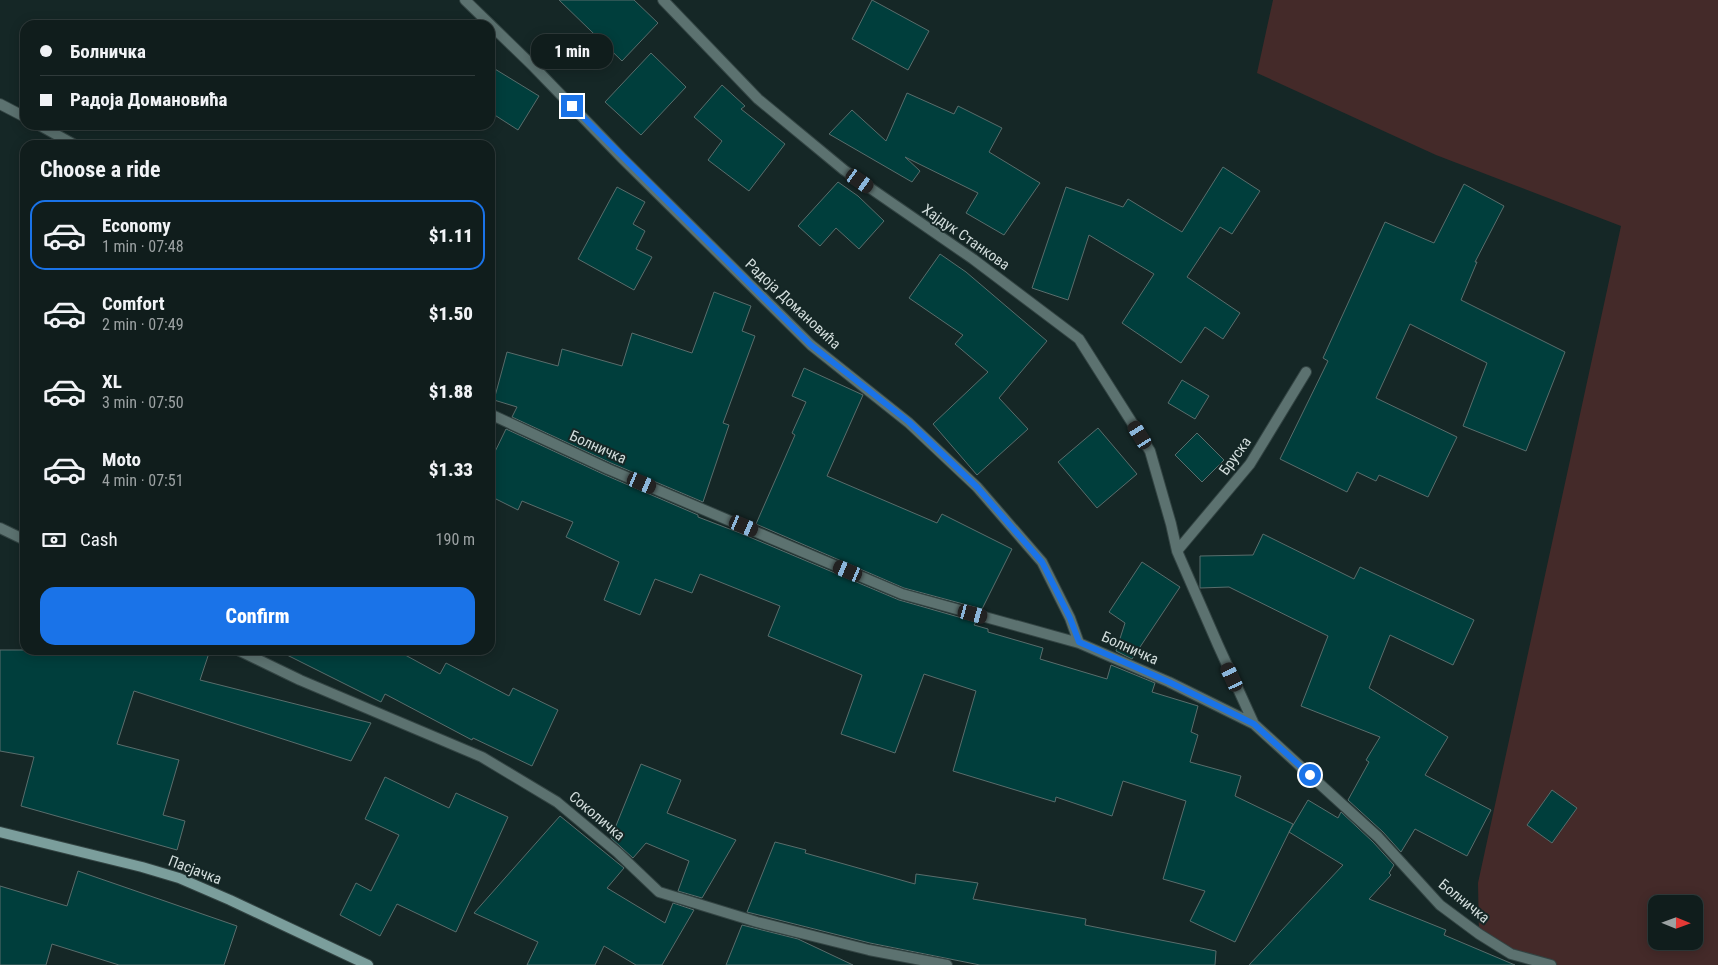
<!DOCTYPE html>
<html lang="en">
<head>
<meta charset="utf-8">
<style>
	body { margin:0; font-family:"Roboto Condensed",sans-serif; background:#1e2a29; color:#f1f3f6; height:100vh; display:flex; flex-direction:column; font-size:19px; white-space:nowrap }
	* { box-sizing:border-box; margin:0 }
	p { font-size:16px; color:#9ca2a3 }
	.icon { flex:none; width:28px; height:28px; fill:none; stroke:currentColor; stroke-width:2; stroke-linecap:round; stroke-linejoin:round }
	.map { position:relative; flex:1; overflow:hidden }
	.drawer { position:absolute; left:20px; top:140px; width:475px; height:515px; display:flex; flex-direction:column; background:#101d1c; border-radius:15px; box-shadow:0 2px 12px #0003,0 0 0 1px #303b3b }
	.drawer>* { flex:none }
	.guide { position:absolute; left:20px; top:20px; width:475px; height:110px; border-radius:15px; box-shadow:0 2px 12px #0003,0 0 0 1px #303b3b; display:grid; align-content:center; height:110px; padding:0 20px; background:#101d1c }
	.needle { width:32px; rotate:91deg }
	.controls { position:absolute; left:1648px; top:895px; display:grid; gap:10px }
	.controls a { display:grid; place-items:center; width:55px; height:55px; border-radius:10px; background:#101d1c; box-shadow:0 2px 12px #0003,0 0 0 1px #303b3b; font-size:25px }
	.end { position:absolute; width:22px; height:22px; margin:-11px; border:6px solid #1a73e8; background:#fff; box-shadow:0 0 0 2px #fff }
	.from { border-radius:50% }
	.bubble { position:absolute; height:35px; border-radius:15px; background:#101d1c; box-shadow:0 2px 12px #0003,0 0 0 1px #303b3b; font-size:16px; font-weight:800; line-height:35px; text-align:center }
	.car { position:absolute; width:15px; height:30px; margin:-15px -8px; border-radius:6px; box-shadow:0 0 4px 1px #0007; background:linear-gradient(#222 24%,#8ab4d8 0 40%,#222 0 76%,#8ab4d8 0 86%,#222 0) }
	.guide b { display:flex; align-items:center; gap:18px; height:48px; font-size:19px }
	.guide b+b { border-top:1px solid #303b3b }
	.guide i { width:12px; height:12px; background:#f1f3f6 }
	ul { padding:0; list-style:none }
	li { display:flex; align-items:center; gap:15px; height:70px; margin:0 10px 8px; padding:0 10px; border:2px solid transparent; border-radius:15px }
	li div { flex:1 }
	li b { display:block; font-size:19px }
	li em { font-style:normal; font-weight:800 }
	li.selected { border-color:#1a73e8 }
	li>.icon { width:45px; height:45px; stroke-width:1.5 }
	h2 { padding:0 20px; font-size:22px; line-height:60px }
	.pay { display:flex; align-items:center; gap:12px; height:55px; padding:0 20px; font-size:19px }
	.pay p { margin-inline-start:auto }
	.action { display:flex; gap:10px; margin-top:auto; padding:10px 20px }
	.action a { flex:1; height:58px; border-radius:15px; background:#1a73e8; color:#fff; font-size:20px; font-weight:800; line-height:58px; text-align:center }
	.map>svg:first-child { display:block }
	.green { fill:#442a29; fill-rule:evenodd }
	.building { fill:#003e3c; stroke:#596d6c }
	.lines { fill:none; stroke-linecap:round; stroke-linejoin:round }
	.minor-casing { stroke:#334443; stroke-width:12 }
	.secondary-casing { stroke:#334443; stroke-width:12 }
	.minor { stroke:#5c7270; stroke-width:10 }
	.secondary { stroke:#7b9e9c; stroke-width:10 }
	.route { stroke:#1a73e8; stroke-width:6 }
	.labels { text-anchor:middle; stroke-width:4; stroke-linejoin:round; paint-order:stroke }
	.street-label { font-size:15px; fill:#d2dddc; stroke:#152726 }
</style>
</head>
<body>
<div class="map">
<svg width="1718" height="965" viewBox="0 0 1718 965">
	<rect width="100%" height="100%" fill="#152726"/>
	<!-- green -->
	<path class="green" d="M 1273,0 L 1718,0 L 1718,965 L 1551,965 L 1511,954 L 1479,934 L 1478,883 L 1621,226 L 1436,155 L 1257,73 ZM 1656,904 L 1694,904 L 1694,941 L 1656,941 Z"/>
	<!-- building -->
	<path class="building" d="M 559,0 L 634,0 L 658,23 L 622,61 Z
		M 872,0 L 929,31 L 908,70 L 852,39 Z
		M 651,53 L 686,87 L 641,135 L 605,102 Z
		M 490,66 L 539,96 L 518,130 L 490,112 Z
		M 722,85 L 745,106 L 741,109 L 785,144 L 749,191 L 708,160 L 722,141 L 694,117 Z
		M 907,93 L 954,114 L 958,106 L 1002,128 L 989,152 L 1040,183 L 1004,235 L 966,213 L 978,193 L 905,157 L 920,171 L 912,182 L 829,134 L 852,110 L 886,141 Z
		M 1223,167 L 1260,191 L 1232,234 L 1220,227 L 1187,277 L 1240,313 L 1223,339 L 1205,327 L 1181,363 L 1122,323 L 1154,274 L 1089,235 L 1068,300 L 1032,288 L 1066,187 L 1123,207 L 1128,199 L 1182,232 Z
		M 838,182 L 858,196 L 884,221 L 859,249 L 836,228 L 820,246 L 798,226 Z
		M 1464,184 L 1504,206 L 1475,262 L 1477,262 L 1461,300 L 1565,352 L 1526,451 L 1463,426 L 1487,363 L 1410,324 L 1376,398 L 1457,437 L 1428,497 L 1379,475 L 1376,481 L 1357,472 L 1347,492 L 1280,459 L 1328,361 L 1323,358 L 1385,222 L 1434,243 Z
		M 617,187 L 645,202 L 633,224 L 645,231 L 636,249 L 652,257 L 634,290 L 578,259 Z
		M 940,254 L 966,272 L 1047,341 L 999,398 L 1028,429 L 977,475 L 933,424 L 988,372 L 955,344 L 963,335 L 909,298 Z
		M 714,292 L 751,306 L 742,331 L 755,336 L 723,423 L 729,425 L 703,502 L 611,463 L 512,417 L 517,407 L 494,400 L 507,352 L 558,366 L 562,349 L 622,366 L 632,333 L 692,353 Z
		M 804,368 L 863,395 L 827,476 L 937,523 L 942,514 L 1012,549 L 982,609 L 904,588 L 756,524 L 795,435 L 792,433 L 806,402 L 792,396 Z
		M 1182,380 L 1209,396 L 1195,419 L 1168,403 Z
		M 1098,428 L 1137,474 L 1097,508 L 1058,462 Z
		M 506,429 L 605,475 L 698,515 L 698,517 L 740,533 L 899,600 L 976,622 L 974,625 L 988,629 L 988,632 L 1043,648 L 1040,659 L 1107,679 L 1111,665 L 1155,683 L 1152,692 L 1198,706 L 1191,732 L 1198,735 L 1190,762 L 1241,776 L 1235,796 L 1293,824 L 1235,942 L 1190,921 L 1205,891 L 1163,879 L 1186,801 L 1123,781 L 1112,816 L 1056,797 L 1055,802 L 953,771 L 976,691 L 924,674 L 895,753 L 841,734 L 862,675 L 768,636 L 780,606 L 700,574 L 692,593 L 655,579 L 640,615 L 604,600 L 619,562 L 566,537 L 573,522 L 522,501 L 518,510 L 490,496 L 490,462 Z
		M 1197,433 L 1224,460 L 1202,482 L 1175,455 Z
		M 1263,534 L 1354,579 L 1360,567 L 1474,620 L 1453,665 L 1390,635 L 1369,688 L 1448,737 L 1425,775 L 1491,810 L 1467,856 L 1415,829 L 1401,852 L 1383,832 L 1348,800 L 1369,762 L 1366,760 L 1380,737 L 1301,706 L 1328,636 L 1229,587 L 1200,588 L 1200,556 L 1253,555 Z
		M 1142,562 L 1180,587 L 1132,659 L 1116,651 L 1125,623 L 1109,612 Z
		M 0,650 L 210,650 L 200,680 L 371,723 L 351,761 L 134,691 L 117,744 L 179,760 L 163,815 L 185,821 L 177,850 L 21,806 L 34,757 L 0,751 Z
		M 277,650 L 396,650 L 440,674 L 446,663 L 509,696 L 513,688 L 558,710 L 532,766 L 473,738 L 472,740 L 385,694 L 381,702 Z
		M 641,764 L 681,780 L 667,813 L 736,840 L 702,898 L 678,891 L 689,861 L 646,843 L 633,858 L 611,838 Z
		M 385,777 L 449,808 L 456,793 L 508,817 L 456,932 L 397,904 L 380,936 L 340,915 L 356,883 L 371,891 L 399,835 L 365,819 Z
		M 1552,790 L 1577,808 L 1552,843 L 1527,825 Z
		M 1308,800 L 1338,818 L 1341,812 L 1373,842 L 1394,865 L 1389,873 L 1391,875 L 1369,899 L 1446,930 L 1444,935 L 1515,965 L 1249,965 L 1343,865 L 1289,832 Z
		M 560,816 L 624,868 L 607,888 L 665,923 L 673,903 L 694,910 L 662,965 L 636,965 L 604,946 L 595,965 L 527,965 L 538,942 L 474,913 Z
		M 775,842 L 806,850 L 805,853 L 915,884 L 916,874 L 978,883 L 973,899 L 1086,919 L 1085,925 L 1216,951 L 1215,965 L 980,965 L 870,943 L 747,912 Z
		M 78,871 L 237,926 L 224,965 L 119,965 L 52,944 L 46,965 L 0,965 L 0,886 L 67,906 Z
		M 742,925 L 798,939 L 853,965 L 726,965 Z"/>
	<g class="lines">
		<defs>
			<path id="minor" d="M 465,0 L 534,67 L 622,158 L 811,345 L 909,423 L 977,487 L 1042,562 L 1070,618 L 1079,643
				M 663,0 L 758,99 L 844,170 L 973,259 L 1079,339 L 1150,451 L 1171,524 L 1177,551 L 1218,645 L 1254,724
				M 0,104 L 25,117
				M 39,125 L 75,145
				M 490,414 L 608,469 L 902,594 L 1079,643 L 1169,682 L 1254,724 L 1378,837 L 1440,905 L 1479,934 L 1511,954 L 1551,965
				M 0,528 L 25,540
				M 1177,551 L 1250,464 L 1306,372
				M 238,650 L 300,680 L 482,757 L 557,802 L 617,852 L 659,892 L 757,922 L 869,950 L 947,965"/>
			<path id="secondary" d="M 0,832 L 142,867 L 179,878 L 230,900 L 368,965"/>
		</defs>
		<!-- minor casing -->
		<use href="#minor" class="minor-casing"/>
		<!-- secondary casing -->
		<use href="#secondary" class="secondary-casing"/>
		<!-- minor -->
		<use href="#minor" class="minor"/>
		<!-- secondary -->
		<use href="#secondary" class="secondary"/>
	</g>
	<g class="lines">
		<!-- route -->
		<path class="route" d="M 572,106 L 811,345 L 909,422 L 977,487 L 1042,562 L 1070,618 L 1079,642 L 1169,682 L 1254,724 L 1310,775"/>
	</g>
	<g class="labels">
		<!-- street labels -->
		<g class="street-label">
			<text transform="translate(966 237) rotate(35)" y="5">Хајдук Станкова</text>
			<text transform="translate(793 304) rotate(43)" y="5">Радоја Домановића</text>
			<text transform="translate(598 447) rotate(24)" y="5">Болничка</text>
			<text transform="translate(1235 456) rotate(-54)" y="5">Бруска</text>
			<text transform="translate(1130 648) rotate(24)" y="5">Болничка</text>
			<text transform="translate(597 816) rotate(40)" y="5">Соколичка</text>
			<text transform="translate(195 870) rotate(21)" y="5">Пасјачка</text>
			<text transform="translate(1464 901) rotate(39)" y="5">Болничка</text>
		</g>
	</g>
</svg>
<div class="controls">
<a><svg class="needle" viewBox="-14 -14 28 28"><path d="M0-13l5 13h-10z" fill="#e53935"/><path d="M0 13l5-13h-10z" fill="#9ca2a3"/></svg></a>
</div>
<i class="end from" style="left:1310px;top:775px"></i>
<i class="end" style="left:572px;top:106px"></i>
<div class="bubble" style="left:531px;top:34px;width:82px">1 min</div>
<i class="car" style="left:860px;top:181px;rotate:125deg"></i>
<i class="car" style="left:1140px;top:435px;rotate:328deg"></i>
<i class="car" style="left:642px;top:483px;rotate:113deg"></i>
<i class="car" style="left:744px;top:526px;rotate:113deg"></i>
<i class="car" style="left:848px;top:571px;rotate:293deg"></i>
<i class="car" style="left:973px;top:614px;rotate:105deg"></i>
<i class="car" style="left:1232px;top:677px;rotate:335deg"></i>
<div class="guide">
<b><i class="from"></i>Болничка</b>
<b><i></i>Радоја Домановића</b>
</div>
<section class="drawer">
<h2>Choose a ride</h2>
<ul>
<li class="selected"><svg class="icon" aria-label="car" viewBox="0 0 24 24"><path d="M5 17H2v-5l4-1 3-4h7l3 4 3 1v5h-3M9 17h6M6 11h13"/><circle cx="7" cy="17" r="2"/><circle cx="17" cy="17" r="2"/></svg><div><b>Economy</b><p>1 min · 07:48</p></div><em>$1.11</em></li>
<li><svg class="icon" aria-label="car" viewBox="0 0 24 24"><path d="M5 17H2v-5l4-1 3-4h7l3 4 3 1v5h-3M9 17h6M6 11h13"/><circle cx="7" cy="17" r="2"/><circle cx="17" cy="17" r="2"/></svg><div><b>Comfort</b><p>2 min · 07:49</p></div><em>$1.50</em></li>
<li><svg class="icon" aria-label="car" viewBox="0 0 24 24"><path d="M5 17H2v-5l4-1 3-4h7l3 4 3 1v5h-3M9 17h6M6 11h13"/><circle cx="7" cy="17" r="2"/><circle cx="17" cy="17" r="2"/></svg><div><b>XL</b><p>3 min · 07:50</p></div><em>$1.88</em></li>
<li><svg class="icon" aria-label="car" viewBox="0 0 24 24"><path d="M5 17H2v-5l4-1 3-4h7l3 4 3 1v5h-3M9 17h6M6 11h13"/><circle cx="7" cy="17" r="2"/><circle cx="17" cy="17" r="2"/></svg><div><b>Moto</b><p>4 min · 07:51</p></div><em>$1.33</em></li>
</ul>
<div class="pay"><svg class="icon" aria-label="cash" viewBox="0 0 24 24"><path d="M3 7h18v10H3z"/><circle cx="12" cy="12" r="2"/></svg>Cash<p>190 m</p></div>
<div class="action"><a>Confirm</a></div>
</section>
</div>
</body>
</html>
